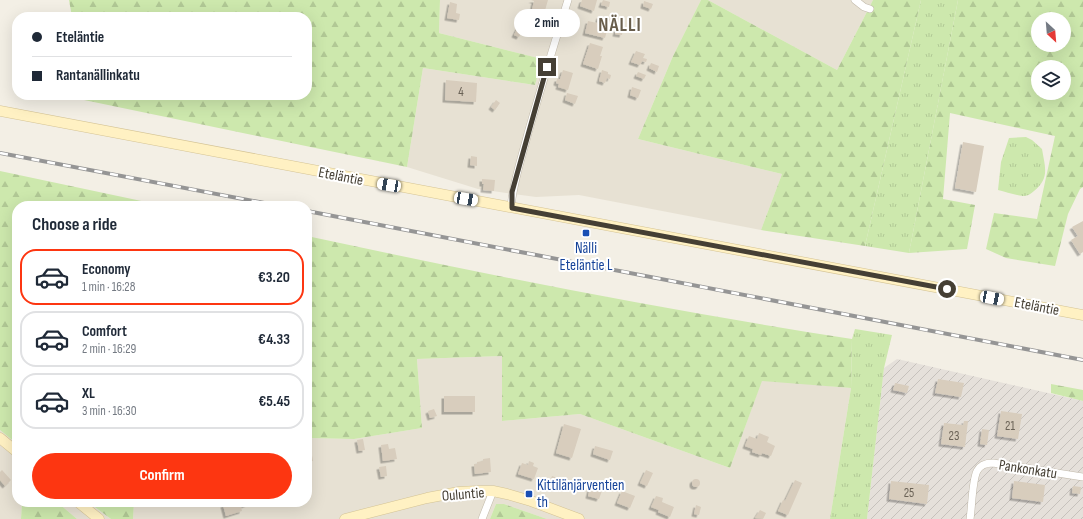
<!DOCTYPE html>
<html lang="en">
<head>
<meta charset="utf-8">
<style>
	body { margin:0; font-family:"Sofia Sans Condensed",sans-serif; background:#f6f6f7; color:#1f2937; height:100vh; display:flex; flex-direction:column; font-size:15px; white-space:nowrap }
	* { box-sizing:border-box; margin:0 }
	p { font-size:13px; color:#747a83 }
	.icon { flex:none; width:22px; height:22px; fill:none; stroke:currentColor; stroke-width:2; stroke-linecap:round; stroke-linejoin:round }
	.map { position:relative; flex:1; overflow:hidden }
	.drawer { position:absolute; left:12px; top:201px; width:300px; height:306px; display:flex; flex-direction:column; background:#fff; border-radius:16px; box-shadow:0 4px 16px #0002 }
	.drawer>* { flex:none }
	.hud { position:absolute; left:12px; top:12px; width:300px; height:88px; border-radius:16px; box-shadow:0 4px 16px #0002; display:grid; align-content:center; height:88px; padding:0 20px; background:#fff }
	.needle { width:26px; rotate:154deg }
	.buttons { position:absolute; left:1031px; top:12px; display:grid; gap:8px }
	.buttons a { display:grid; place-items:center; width:40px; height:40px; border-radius:50%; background:#fff; box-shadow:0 4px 16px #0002; font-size:20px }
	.end { position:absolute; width:18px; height:18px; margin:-9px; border:5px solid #453f34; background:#fff; box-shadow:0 0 0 2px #fff }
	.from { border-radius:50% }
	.bubble { position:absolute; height:28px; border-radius:14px; background:#fff; box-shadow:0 4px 16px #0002; font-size:13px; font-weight:700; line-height:28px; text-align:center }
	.car { position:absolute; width:12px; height:24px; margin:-12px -6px; border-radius:5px; box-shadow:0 0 3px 1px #0007; background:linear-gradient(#fff 24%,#345 0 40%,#fff 0 76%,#345 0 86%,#fff 0) }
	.hud b { display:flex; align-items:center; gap:14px; height:38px; font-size:15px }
	.hud b+b { border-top:1px solid #e0e1e3 }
	.hud i { width:10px; height:10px; background:#1f2937 }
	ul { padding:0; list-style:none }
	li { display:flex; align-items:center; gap:12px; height:56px; margin:0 8px 6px; padding:0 12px; border:2px solid #e0e1e3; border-radius:16px }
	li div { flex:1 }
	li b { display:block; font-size:15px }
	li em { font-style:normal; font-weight:700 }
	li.selected { border-color:#fd3611 }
	li>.icon { width:36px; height:36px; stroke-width:1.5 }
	h2 { padding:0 20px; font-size:18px; line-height:48px }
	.primary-button { display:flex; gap:8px; margin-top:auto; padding:8px 20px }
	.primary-button a { flex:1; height:46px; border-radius:24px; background:#fd3611; color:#fff; font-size:16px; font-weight:700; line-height:46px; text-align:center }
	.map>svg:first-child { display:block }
	.residential { fill:#e7e1d3 }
	.industrial { fill:url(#industrial-furrows) }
	.grass { fill:url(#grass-tufts) }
	.forest { fill:url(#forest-firs); fill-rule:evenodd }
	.building { fill:#d8cdbd; filter:url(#shadow) }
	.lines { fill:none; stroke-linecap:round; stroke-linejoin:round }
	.street-casing { stroke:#c1b9aa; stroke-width:8 }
	.secondary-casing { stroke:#d4c394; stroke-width:11 }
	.street { stroke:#fff; stroke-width:7 }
	.secondary { stroke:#fff1c3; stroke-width:10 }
	.rail-casing { stroke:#959595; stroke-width:4 }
	.rail { stroke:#fff; stroke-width:2.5; stroke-dasharray:8; stroke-linecap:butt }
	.route { stroke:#453f34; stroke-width:5 }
	.transit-dot { fill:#1a4fb4; stroke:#fff; stroke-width:1.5 }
	.labels { text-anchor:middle; stroke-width:4; stroke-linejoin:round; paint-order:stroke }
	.number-label { font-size:13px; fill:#6a6256 }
	.street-label { font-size:15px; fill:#453f34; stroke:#fff }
	.transit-label { font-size:15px; fill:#164399; stroke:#fff }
	.district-label { font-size:19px; font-weight:bold; letter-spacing:1px; fill:#685d4b; stroke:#fff }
</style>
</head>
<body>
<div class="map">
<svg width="1083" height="519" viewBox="0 0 1083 519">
	<defs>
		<pattern id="industrial-furrows" width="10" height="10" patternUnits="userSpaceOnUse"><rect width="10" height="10" fill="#e5e0da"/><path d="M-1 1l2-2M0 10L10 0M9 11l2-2" fill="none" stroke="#c6c1bc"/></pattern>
		<pattern id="grass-tufts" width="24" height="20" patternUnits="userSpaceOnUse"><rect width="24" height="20" fill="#cde8ad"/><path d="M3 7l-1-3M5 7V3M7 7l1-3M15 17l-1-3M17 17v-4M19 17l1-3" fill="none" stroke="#b1c895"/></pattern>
		<pattern id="forest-firs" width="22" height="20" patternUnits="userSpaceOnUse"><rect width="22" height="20" fill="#cde8ad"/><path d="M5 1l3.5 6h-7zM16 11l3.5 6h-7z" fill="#b1c895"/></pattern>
		<filter id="shadow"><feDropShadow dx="-2.5" dy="2.5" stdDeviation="0" flood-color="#0004"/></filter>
	</defs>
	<rect width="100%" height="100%" fill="#f3efe5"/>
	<!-- residential -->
	<path class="residential" d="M 440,0 L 701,0 L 673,56 L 638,139 L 782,174 L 761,230 L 579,195 L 536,197 L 478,189 L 407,167 L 423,68 L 535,85 L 541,59 L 439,33 Z
		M 708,0 L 873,0 L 837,70 Z
		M 502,356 L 502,421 L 580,414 L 730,468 L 762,380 L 851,388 L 830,519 L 547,519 L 504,504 L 496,504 L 490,519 L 133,519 L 134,502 L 307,502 L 307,438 L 354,439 L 422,428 L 417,359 Z
		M 0,430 L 17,444 L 17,502 L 22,502 L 21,519 L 0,519 Z
		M 57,502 L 88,502 L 111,519 L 77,519 Z"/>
	<!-- industrial -->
	<path class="industrial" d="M 897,359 L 1083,401 L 1083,519 L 867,519 L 884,368 Z"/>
	<!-- grass -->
	<path class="grass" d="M 921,0 L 958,0 L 909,253 L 865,246 Z
		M 1026,137 L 1032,140 L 1042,149 C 1045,167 1050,178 1034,191 C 1031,194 1027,196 1023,196 C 1015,195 1006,192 998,190 L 1001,162 L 1009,138 Z
		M 855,329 L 892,335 L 884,368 L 867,519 L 830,519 L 851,388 L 852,339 Z"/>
	<!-- forest -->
	<path class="forest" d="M 69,0 L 440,0 L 439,33 L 542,59 L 535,85 L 423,68 L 407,167 L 60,95 L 307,95 L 307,17 L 72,17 Z
		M 701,0 L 708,0 L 837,70 L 873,0 L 921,0 L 865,246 L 761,230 L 782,174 L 638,139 L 673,56 Z
		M 958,0 L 1083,0 L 1083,187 L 1080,189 L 1068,214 L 1055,266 L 1006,258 L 986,249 L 994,213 L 1037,219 L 1055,136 L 950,113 L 943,199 L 975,205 L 967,249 L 909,253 ZM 1038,19 L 1064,19 L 1064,45 L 1038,45 ZM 1038,67 L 1064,67 L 1064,93 L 1038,93 Z
		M 0,171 L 165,206 L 17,206 L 17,444 L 0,430 Z
		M 307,236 C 488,275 670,311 852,339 L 851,388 L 762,381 L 730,468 L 580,414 L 502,421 L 502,356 L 417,359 L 422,428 L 354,439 L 307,438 Z
		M 1051,384 L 1083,390 L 1083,401 L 1051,393 Z
		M 22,502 L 57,502 L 77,519 L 21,519 Z
		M 88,502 L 134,502 L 133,519 L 111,519 Z
		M 496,504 L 504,504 L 547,519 L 490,519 Z"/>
	<!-- building -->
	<path class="building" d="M 531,0 L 548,0 L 544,14 L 532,10 L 534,1 Z
		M 582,0 L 597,0 L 594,11 L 580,6 Z
		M 603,0 L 610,2 L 609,7 L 601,5 Z
		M 644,1 L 653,4 L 651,9 L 643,6 Z
		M 450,2 L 457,4 L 456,13 L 460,14 L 459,20 L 447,18 Z
		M 524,13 L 532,15 L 530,24 L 521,22 Z
		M 599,16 L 610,19 L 605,38 L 585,33 L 588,21 L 597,23 Z
		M 518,27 L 523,29 L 519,37 L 514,35 Z
		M 617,27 L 623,29 L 622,35 L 615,34 Z
		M 590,43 L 603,47 L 600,56 L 602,56 L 598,69 L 583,64 Z
		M 636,51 L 645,54 L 643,58 L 647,59 L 646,62 L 642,61 L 640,65 L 631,62 Z
		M 651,63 L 659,66 L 657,72 L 649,68 Z
		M 563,70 L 573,73 L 568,90 L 558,87 L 559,84 L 556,83 L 557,79 L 560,79 Z
		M 602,70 L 608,72 L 608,74 L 611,75 L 610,79 L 607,78 L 605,83 L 599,81 Z
		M 638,72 L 646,75 L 644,79 L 636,76 Z
		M 446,80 L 477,83 L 476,102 L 445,100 Z
		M 632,87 L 641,90 L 638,98 L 630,95 Z
		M 567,93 L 578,96 L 575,104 L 565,100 Z
		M 496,100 L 500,103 L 495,110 L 491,107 Z
		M 963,142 L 984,146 L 976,192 L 955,188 Z
		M 471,156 L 477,157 L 477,166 L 470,165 Z
		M 482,179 L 495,180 L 494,191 L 483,190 L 484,184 L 482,184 Z
		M 1083,221 L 1083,252 L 1080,254 L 1071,240 L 1078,236 L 1072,227 Z
		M 938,379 L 964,383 L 961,397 L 935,393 Z
		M 895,383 L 909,386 L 907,393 L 893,390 Z
		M 444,396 L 475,396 L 475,412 L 444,412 Z
		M 434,409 L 437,416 L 430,418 L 428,411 Z
		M 1001,411 L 1022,414 L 1018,439 L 997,436 Z
		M 964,421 L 968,421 L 965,447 L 941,444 L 944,423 L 963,425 Z
		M 564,424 L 581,429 L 572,458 L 556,453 Z
		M 982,429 L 989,430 L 987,445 L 980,444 Z
		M 759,433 L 769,437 L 767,442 L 775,446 L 771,456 L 762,453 L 761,455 L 752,452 L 753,449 L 745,446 L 749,436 L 757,439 Z
		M 363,439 L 365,450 L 359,451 L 357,440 Z
		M 388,444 L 389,449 L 395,448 L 397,459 L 383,461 L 381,445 Z
		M 595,446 L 613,451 L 610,460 L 593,454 Z
		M 311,449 L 313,461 L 307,462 L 307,450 Z
		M 490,458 L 491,472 L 475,474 L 474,464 L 477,464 L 477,462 L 483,461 L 483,459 Z
		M 529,461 L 534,463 L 533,466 L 538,468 L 534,479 L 518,474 L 522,463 L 528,465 Z
		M 386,466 L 387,476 L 381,477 L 379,467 Z
		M 2,470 L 11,480 L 5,486 L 0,480 L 0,472 Z
		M 646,470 L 653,473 L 647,486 L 640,483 Z
		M 552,476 L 560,479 L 557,489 L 548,486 Z
		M692 483a4 4 0 1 1 8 0a4 4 0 1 1-8 0Z
		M 795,480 L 802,483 L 788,515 L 778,511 L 783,500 L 785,501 Z
		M 594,481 L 602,484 L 600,487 L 603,488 L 599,499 L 588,496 L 591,484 L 593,485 Z
		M 891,481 L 929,485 L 927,504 L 889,499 Z
		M 1014,481 L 1045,485 L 1043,502 L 1012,498 Z
		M 1073,486 L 1081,487 L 1080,494 L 1072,493 Z
		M 622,491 L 635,496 L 630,508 L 617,503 Z
		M 656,496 L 663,498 L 662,502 L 674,507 L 670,517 L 658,512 L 659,510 L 651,507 Z
		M 231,502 L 248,502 L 248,504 L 241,507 L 242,511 L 226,516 L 223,505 Z
		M 696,505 L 701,507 L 699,515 L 694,514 Z
		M 760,510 L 766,513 L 763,519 L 755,518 Z"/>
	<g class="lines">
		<defs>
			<path id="street" d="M 855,0 L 864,7 L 870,9
				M 511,207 C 513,182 522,157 528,133 C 541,88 554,44 568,0
				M 482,519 L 493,491
				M 970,519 C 972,507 972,481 977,471 C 980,465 987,463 993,463 L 1083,477"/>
			<path id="secondary" d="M 0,111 L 1083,315
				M 0,438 L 17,452
				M 78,502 L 99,519
				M 345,519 L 427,498 L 459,492 L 478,491 L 493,491 L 507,494 L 531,501 L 579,519"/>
		</defs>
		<!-- street casing -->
		<use href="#street" class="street-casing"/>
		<!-- secondary casing -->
		<use href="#secondary" class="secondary-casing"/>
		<!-- street -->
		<use href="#street" class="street"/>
		<!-- secondary -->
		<use href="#secondary" class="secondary"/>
		<defs>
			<path id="rail" d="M 0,153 L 280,206
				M 307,211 L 1083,360"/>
		</defs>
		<!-- rail casing -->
		<use href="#rail" class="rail-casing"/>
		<!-- rail -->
		<use href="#rail" class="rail"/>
	</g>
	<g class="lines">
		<!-- route -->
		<path class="route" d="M 547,67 L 512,192 L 512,208 L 947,289"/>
	</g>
	<!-- markers -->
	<g class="transit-dot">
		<rect x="582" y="229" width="8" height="8" rx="2"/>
		<rect x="525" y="490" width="8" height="8" rx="2"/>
	</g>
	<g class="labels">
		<!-- number labels -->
		<g class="number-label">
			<text x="461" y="96">4</text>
			<text x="1010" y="430">21</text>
			<text x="954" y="440">23</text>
			<text x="909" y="497">25</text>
		</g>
		<!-- street labels -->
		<g class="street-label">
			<text transform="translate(341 176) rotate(11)" y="5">Eteläntie</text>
			<text transform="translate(1037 306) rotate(11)" y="5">Eteläntie</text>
			<text transform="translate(1028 469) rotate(9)" y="5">Pankonkatu</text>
			<text transform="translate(463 494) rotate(-5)" y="5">Ouluntie</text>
		</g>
		<!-- transit labels -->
		<g class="transit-label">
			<text x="586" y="253">Nälli<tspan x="586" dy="17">Eteläntie L</tspan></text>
			<text x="537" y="490" text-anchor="start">Kittilänjärventien<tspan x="537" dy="17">th</tspan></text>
		</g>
		<!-- district labels -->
		<g class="district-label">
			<text x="620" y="31">NÄLLI</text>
		</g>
	</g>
</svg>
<div class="buttons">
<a><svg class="needle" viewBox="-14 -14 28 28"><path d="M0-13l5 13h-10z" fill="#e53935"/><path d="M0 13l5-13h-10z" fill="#747a83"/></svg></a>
<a><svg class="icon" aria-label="layers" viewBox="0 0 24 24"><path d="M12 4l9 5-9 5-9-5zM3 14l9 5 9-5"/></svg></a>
</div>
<i class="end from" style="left:947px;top:289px"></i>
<i class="end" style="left:547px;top:67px"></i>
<div class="bubble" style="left:514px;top:9px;width:66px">2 min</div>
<i class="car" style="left:389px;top:185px;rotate:280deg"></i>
<i class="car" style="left:466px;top:199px;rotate:100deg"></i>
<i class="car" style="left:992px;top:298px;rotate:101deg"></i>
<div class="hud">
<b><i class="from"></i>Eteläntie</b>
<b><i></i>Rantanällinkatu</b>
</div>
<section class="drawer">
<h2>Choose a ride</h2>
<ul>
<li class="selected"><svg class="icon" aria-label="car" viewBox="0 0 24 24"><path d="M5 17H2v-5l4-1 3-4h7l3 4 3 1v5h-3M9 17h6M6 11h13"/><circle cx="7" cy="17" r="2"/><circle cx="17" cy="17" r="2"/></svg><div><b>Economy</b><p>1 min · 16:28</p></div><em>€3.20</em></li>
<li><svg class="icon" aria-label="car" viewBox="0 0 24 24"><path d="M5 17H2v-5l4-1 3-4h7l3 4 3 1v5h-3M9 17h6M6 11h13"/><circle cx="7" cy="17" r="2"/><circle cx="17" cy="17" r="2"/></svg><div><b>Comfort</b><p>2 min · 16:29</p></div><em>€4.33</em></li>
<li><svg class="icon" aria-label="car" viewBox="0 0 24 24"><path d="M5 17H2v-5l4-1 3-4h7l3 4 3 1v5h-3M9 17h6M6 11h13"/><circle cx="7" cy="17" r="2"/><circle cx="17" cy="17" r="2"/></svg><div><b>XL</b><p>3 min · 16:30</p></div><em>€5.45</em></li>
</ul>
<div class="primary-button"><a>Confirm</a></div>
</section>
</div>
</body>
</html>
